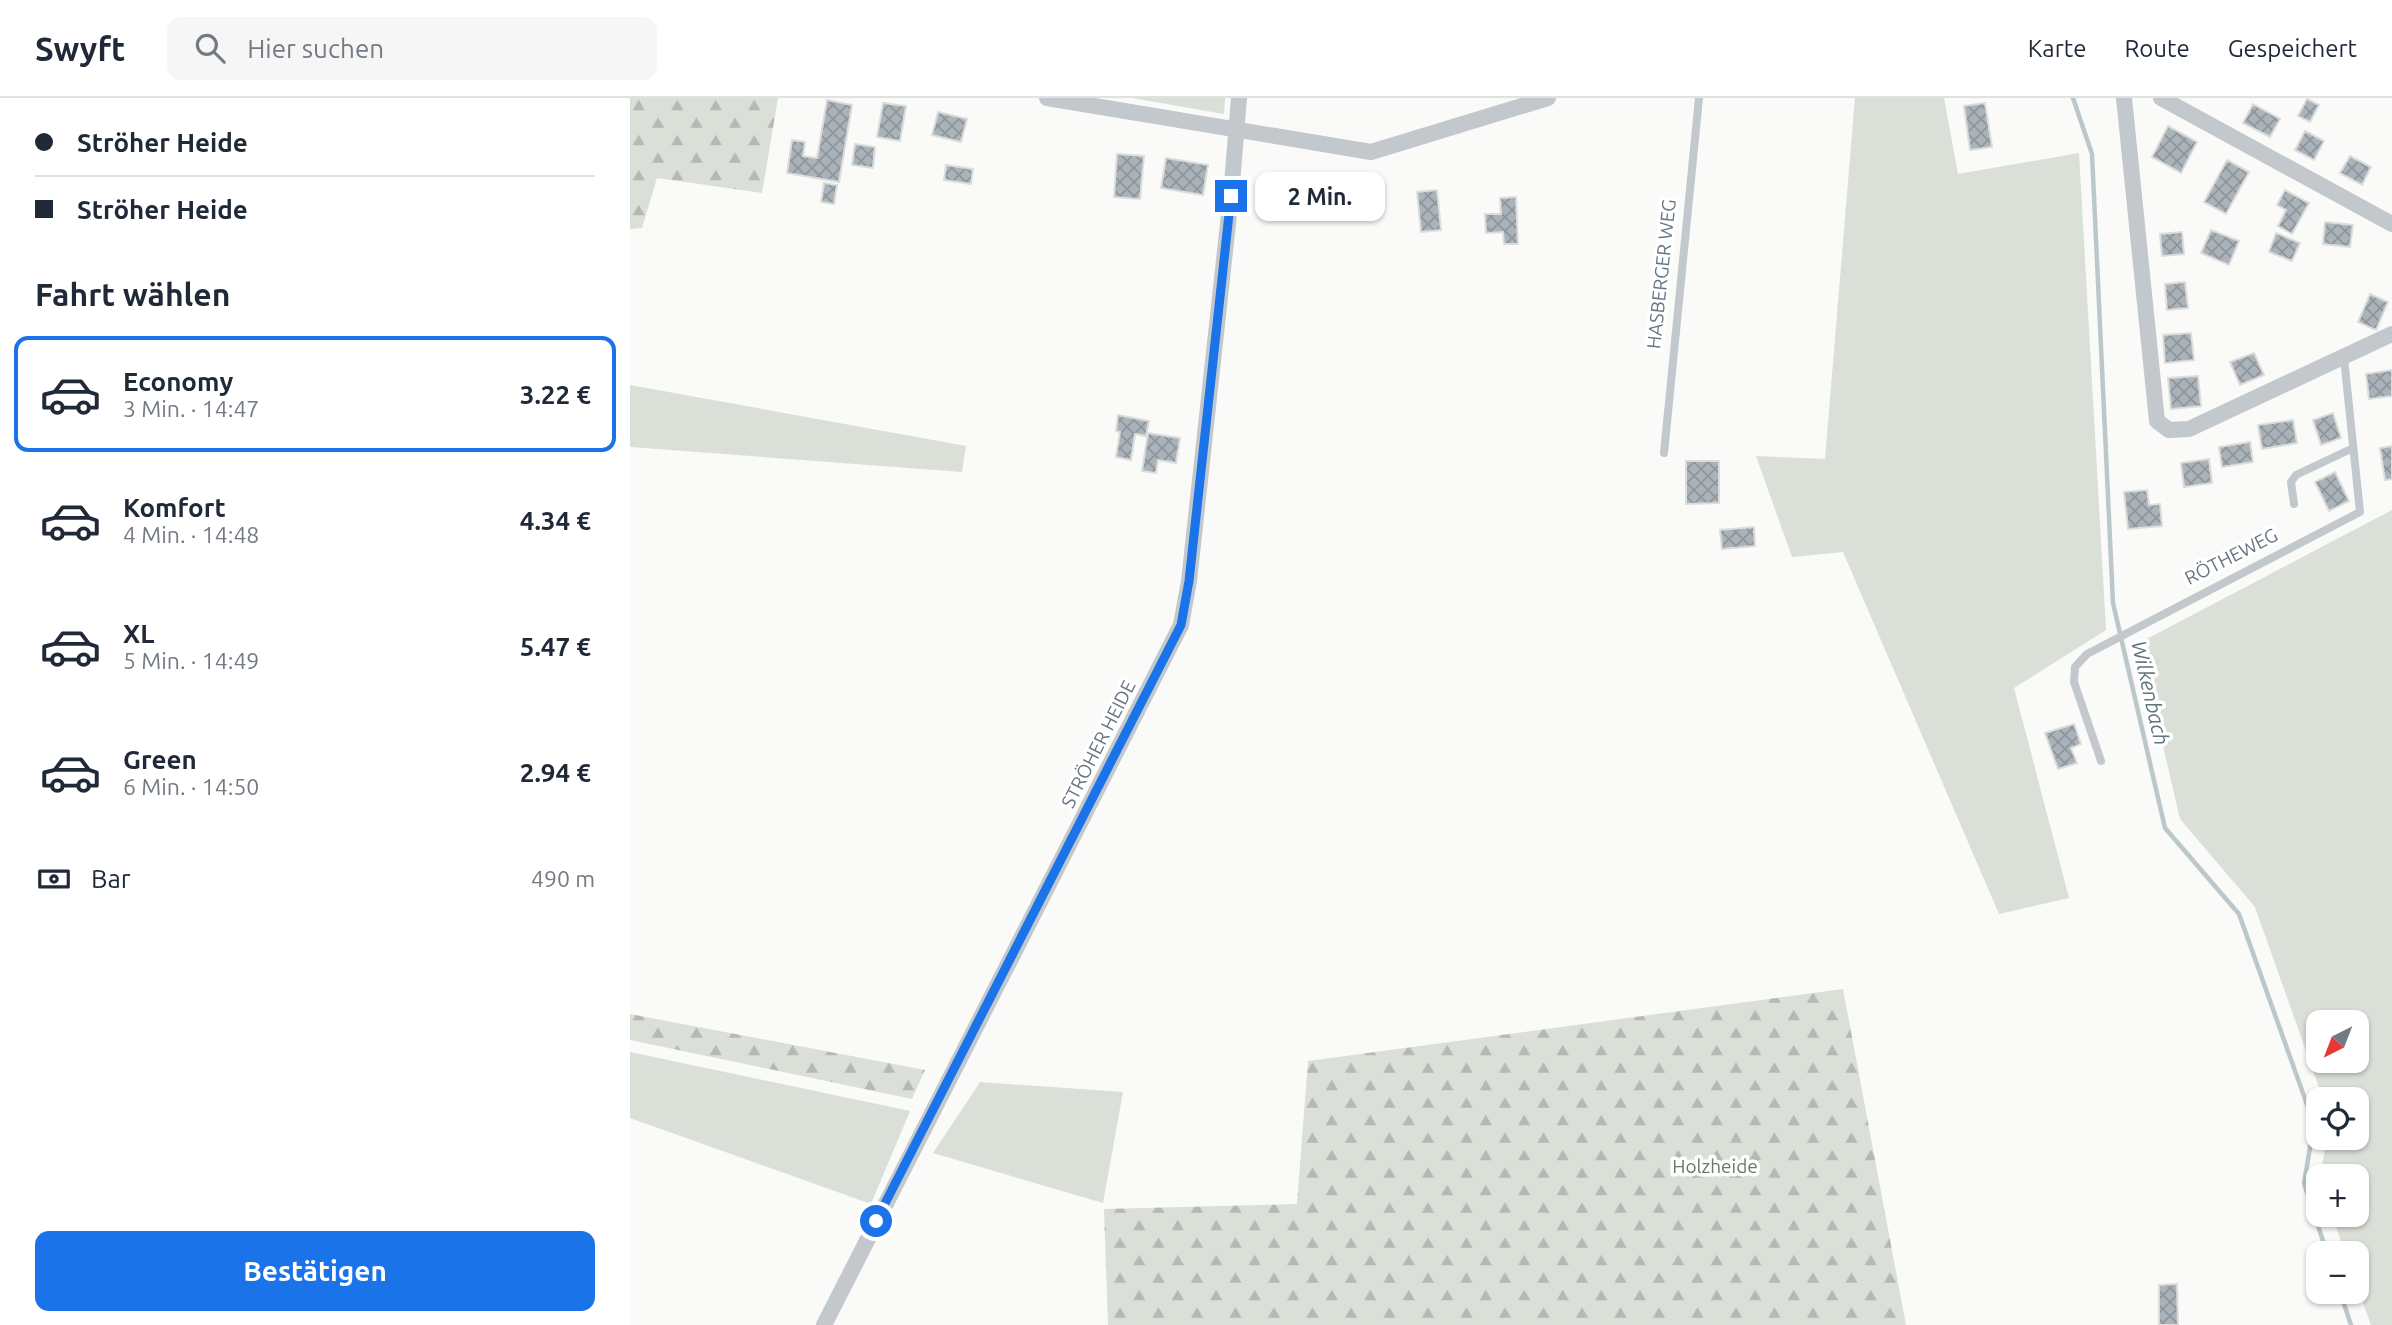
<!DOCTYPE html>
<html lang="de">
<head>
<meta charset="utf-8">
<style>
	body { margin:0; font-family:Ubuntu,sans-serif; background:#f6f6f7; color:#1f2937; height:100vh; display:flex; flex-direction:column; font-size:26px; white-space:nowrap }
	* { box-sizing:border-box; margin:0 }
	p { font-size:23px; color:#747a83 }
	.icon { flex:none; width:38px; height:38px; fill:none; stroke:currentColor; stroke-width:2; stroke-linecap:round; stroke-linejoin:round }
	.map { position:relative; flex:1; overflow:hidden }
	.panel { display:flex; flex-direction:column; background:#fff; width:630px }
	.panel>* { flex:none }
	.banner { display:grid; align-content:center; height:154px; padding:0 35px; background:#fff }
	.needle { width:46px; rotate:222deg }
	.tools { position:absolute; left:1676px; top:912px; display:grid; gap:14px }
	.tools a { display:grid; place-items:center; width:63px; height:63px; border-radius:14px; background:#fff; box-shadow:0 2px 5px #0004; font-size:35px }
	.end { position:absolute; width:32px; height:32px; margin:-16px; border:9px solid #1a73e8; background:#fff; box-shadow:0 0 0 4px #fff }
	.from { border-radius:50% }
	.bubble { position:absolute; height:49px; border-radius:14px; background:#fff; box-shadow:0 2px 5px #0004; font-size:23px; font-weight:700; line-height:49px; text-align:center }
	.banner b { display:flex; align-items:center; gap:24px; height:66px; font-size:26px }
	.banner b+b { border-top:2px solid #e0e1e3 }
	.banner i { width:18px; height:18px; background:#1f2937 }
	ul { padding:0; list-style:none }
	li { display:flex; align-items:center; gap:21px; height:116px; margin:0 14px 10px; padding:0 21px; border:4px solid transparent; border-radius:14px }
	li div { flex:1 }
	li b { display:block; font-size:26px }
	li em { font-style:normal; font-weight:700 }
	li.selected { border-color:#1a73e8 }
	li>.icon { width:63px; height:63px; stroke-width:1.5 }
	h2 { padding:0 35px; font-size:32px; line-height:84px }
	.pay { display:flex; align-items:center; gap:18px; height:77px; padding:0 35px; font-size:26px }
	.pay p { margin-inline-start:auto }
	.primary-button { display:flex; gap:14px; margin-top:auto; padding:14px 35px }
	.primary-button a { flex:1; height:80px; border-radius:14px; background:#1a73e8; color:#fff; font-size:28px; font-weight:700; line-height:80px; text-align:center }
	header { display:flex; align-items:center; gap:42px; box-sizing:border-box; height:98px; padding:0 35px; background:#fff; border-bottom:2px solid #e0e1e3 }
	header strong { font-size:33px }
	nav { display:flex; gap:38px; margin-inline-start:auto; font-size:24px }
	.search { width:490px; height:63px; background:#f6f6f7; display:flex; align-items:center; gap:18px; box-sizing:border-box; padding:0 24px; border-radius:14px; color:#747a83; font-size:26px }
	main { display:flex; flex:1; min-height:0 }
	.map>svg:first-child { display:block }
	.grass { fill:#dadfd7; fill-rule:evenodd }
	.forest { fill:url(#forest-firs) }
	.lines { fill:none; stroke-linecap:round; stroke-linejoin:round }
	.stream { stroke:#bbc7cb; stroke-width:4.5 }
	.building { fill:url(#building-cross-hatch); stroke:#dcdcda; stroke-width:2 }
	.service { stroke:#c3c8cc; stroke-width:8 }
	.minor { stroke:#c3c8cc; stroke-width:16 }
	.route { stroke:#1a73e8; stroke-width:9 }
	.labels { text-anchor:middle; stroke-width:7; stroke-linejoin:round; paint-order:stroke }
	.street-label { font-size:19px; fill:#657683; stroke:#fff }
	.park-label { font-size:19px; fill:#687a64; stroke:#fff }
	.water-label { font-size:21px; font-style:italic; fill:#60757c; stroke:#fff }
</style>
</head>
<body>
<header>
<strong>Swyft</strong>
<div class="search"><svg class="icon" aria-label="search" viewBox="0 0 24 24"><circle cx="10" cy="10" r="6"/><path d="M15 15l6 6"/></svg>Hier suchen</div>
<nav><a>Karte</a><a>Route</a><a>Gespeichert</a></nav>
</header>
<main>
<section class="panel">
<div class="banner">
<b><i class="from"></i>Ströher Heide</b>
<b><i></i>Ströher Heide</b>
</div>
<h2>Fahrt wählen</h2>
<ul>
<li class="selected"><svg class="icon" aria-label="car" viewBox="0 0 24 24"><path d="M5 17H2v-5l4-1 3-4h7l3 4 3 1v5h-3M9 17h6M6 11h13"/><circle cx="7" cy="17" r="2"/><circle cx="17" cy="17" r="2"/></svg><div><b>Economy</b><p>3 Min. · 14:47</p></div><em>3.22 €</em></li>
<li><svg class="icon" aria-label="car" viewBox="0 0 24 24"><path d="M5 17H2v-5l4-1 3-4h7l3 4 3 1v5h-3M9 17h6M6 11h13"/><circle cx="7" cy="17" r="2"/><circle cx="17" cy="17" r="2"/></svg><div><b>Komfort</b><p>4 Min. · 14:48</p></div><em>4.34 €</em></li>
<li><svg class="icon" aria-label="car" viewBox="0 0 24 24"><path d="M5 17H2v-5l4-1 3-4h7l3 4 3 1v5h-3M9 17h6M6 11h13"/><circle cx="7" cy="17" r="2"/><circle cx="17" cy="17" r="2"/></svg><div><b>XL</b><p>5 Min. · 14:49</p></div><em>5.47 €</em></li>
<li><svg class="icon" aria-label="car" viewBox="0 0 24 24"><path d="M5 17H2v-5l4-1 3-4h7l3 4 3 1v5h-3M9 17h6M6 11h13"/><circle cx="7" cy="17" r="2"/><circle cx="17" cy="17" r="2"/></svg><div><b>Green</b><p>6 Min. · 14:50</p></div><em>2.94 €</em></li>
</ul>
<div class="pay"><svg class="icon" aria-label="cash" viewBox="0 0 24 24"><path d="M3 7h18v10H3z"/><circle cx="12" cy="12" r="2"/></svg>Bar<p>490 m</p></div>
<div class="primary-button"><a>Bestätigen</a></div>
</section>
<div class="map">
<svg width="1762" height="1227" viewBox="0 0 1762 1227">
	<defs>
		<pattern id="forest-firs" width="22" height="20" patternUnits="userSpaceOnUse" patternTransform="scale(1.75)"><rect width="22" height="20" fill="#dadfd7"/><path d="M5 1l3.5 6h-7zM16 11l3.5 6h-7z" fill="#b4b9b4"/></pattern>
		<pattern id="building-cross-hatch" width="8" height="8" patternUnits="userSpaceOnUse" patternTransform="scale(1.75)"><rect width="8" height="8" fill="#aab3b9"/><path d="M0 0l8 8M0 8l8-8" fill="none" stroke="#8e969c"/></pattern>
	</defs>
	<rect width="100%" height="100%" fill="#fafaf8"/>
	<!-- grass -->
	<path class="grass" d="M 502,0 L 595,0 L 594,16 Z
		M 1225,0 L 1314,0 L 1328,76 L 1449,55 L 1476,532 L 1384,590 L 1439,800 L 1369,816 L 1213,454 L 1162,459 L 1126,358 L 1195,361 Z
		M 0,287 L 336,348 L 332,374 L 0,349 Z
		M 1762,412 L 1762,1227 L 1741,1227 L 1727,1189 L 1727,1155 L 1715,1155 L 1702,1117 L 1727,1116 L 1727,1078 L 1690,1078 L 1697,1040 L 1727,1040 L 1727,1001 L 1693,1001 L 1625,809 L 1550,721 L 1509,545 ZM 1689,924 L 1727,924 L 1727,962 L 1689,962 Z
		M 0,954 L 280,1013 L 241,1106 L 0,1020 Z
		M 350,984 L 493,994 L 473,1105 L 303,1055 Z"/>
	<!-- forest -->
	<path class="forest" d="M 0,0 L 148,0 L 132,95 L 27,80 L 12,130 L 0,131 Z
		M 1213,891 L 1276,1227 L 478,1227 L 474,1111 L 667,1106 L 678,963 Z
		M 0,916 L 295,972 L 282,1001 L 0,942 Z"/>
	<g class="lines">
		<!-- stream -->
		<path class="stream" d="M 1443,0 L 1462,56 L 1483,505 L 1535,730 L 1609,816 L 1684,1026 L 1674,1085 L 1697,1155
			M 1710,1194 L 1721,1227"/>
	</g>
	<!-- building -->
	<path class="building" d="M 1677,1 L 1689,7 L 1680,24 L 1668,18 Z
		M 197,2 L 222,7 L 209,84 L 157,75 L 162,42 L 175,44 L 173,58 L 187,60 Z
		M 253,5 L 276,8 L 270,43 L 247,39 Z
		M 1355,5 L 1362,49 L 1340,52 L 1334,8 Z
		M 1623,6 L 1650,21 L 1640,39 L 1613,25 Z
		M 308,14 L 337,21 L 331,44 L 302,37 Z
		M 1538,28 L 1567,44 L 1551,75 L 1522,59 Z
		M 1675,33 L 1694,43 L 1684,62 L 1665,52 Z
		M 225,46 L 245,49 L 243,70 L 222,67 Z
		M 487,56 L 514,58 L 510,101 L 484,99 Z
		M 1720,58 L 1741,69 L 1732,87 L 1710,75 Z
		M 536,60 L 578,67 L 573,97 L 531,90 Z
		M 1597,62 L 1619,74 L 1596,116 L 1574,104 Z
		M 316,67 L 343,71 L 341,86 L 314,82 Z
		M 194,85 L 207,87 L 204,106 L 191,104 Z
		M 807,92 L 811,132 L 791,134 L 787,94 Z
		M 1655,92 L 1679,105 L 1662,136 L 1648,128 L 1656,112 L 1647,107 Z
		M 886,99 L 888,146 L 874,146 L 873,134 L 856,135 L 855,116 L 871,116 L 870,100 Z
		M 1695,124 L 1723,127 L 1720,149 L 1693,146 Z
		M 1581,132 L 1609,143 L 1599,167 L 1571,155 Z
		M 1552,134 L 1554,156 L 1532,158 L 1530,136 Z
		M 1646,135 L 1670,145 L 1662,163 L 1639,154 Z
		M 1555,184 L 1558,210 L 1537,212 L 1535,186 Z
		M 1740,196 L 1758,204 L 1746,232 L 1728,224 Z
		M 1561,235 L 1564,262 L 1535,265 L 1533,237 Z
		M 1624,255 L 1634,277 L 1610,287 L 1600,264 Z
		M 1762,272 L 1762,298 L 1739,301 L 1736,276 Z
		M 1568,278 L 1571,308 L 1541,311 L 1538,280 Z
		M 1703,315 L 1711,340 L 1691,347 L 1683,322 Z
		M 488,317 L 519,323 L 516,338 L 505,336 L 501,362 L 486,359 L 490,334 L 486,333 Z
		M 1663,322 L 1667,345 L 1632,351 L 1628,327 Z
		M 518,335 L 550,340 L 546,365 L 528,362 L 526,375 L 512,373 Z
		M 1620,344 L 1623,364 L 1592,369 L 1589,349 Z
		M 1762,348 L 1762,381 L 1755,382 L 1750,350 Z
		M 1579,361 L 1582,385 L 1554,389 L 1551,365 Z
		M 1056,363 L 1089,363 L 1089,405 L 1056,406 Z
		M 1705,374 L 1719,403 L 1699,413 L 1685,384 Z
		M 1517,392 L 1519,407 L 1530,406 L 1532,428 L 1498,431 L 1494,394 Z
		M 1124,429 L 1125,448 L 1092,451 L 1090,432 Z
		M 1444,626 L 1451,646 L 1441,650 L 1447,665 L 1428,671 L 1415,635 Z
		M 1547,1186 L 1548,1227 L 1529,1227 L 1529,1187 Z"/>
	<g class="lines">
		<!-- service -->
		<path class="service" d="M 1034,355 L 1069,0
			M 1664,406 L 1661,384 L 1666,377 L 1723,350
			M 1471,663 L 1444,584 L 1445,569 L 1457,556 L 1730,414 L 1714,260"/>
		<!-- minor -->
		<path class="minor" d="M 417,0 L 741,54 L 918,0
			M 1494,0 L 1527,323 L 1539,332 L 1559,331 L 1762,236
			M 1531,0 L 1762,126
			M 194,1227 L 551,527 L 559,483 L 601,98 L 609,0"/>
	</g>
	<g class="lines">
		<!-- route -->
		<path class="route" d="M 246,1123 L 551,527 L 559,483 L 601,98"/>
	</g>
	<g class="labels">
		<!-- street labels -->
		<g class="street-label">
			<text transform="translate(1031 176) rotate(-84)" y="7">HASBERGER WEG</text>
			<text transform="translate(1601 458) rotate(-27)" y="7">RÖTHEWEG</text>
			<text transform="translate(468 646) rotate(-63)" y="7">STRÖHER HEIDE</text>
		</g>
		<!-- park labels -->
		<g class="park-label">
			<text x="1085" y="1075">Holzheide</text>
		</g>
		<!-- water labels -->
		<g class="water-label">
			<text transform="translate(1520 595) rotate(77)" y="7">Wilkenbach</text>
		</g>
	</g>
</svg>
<div class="tools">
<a><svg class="needle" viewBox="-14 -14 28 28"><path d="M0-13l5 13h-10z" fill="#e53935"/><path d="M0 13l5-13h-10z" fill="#747a83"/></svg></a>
<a><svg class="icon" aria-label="locate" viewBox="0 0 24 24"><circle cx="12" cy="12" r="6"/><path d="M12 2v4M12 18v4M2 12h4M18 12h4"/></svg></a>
<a>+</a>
<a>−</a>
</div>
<i class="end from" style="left:246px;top:1123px"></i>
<i class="end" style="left:601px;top:98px"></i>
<div class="bubble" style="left:625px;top:74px;width:130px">2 Min.</div>
</div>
</main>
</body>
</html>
